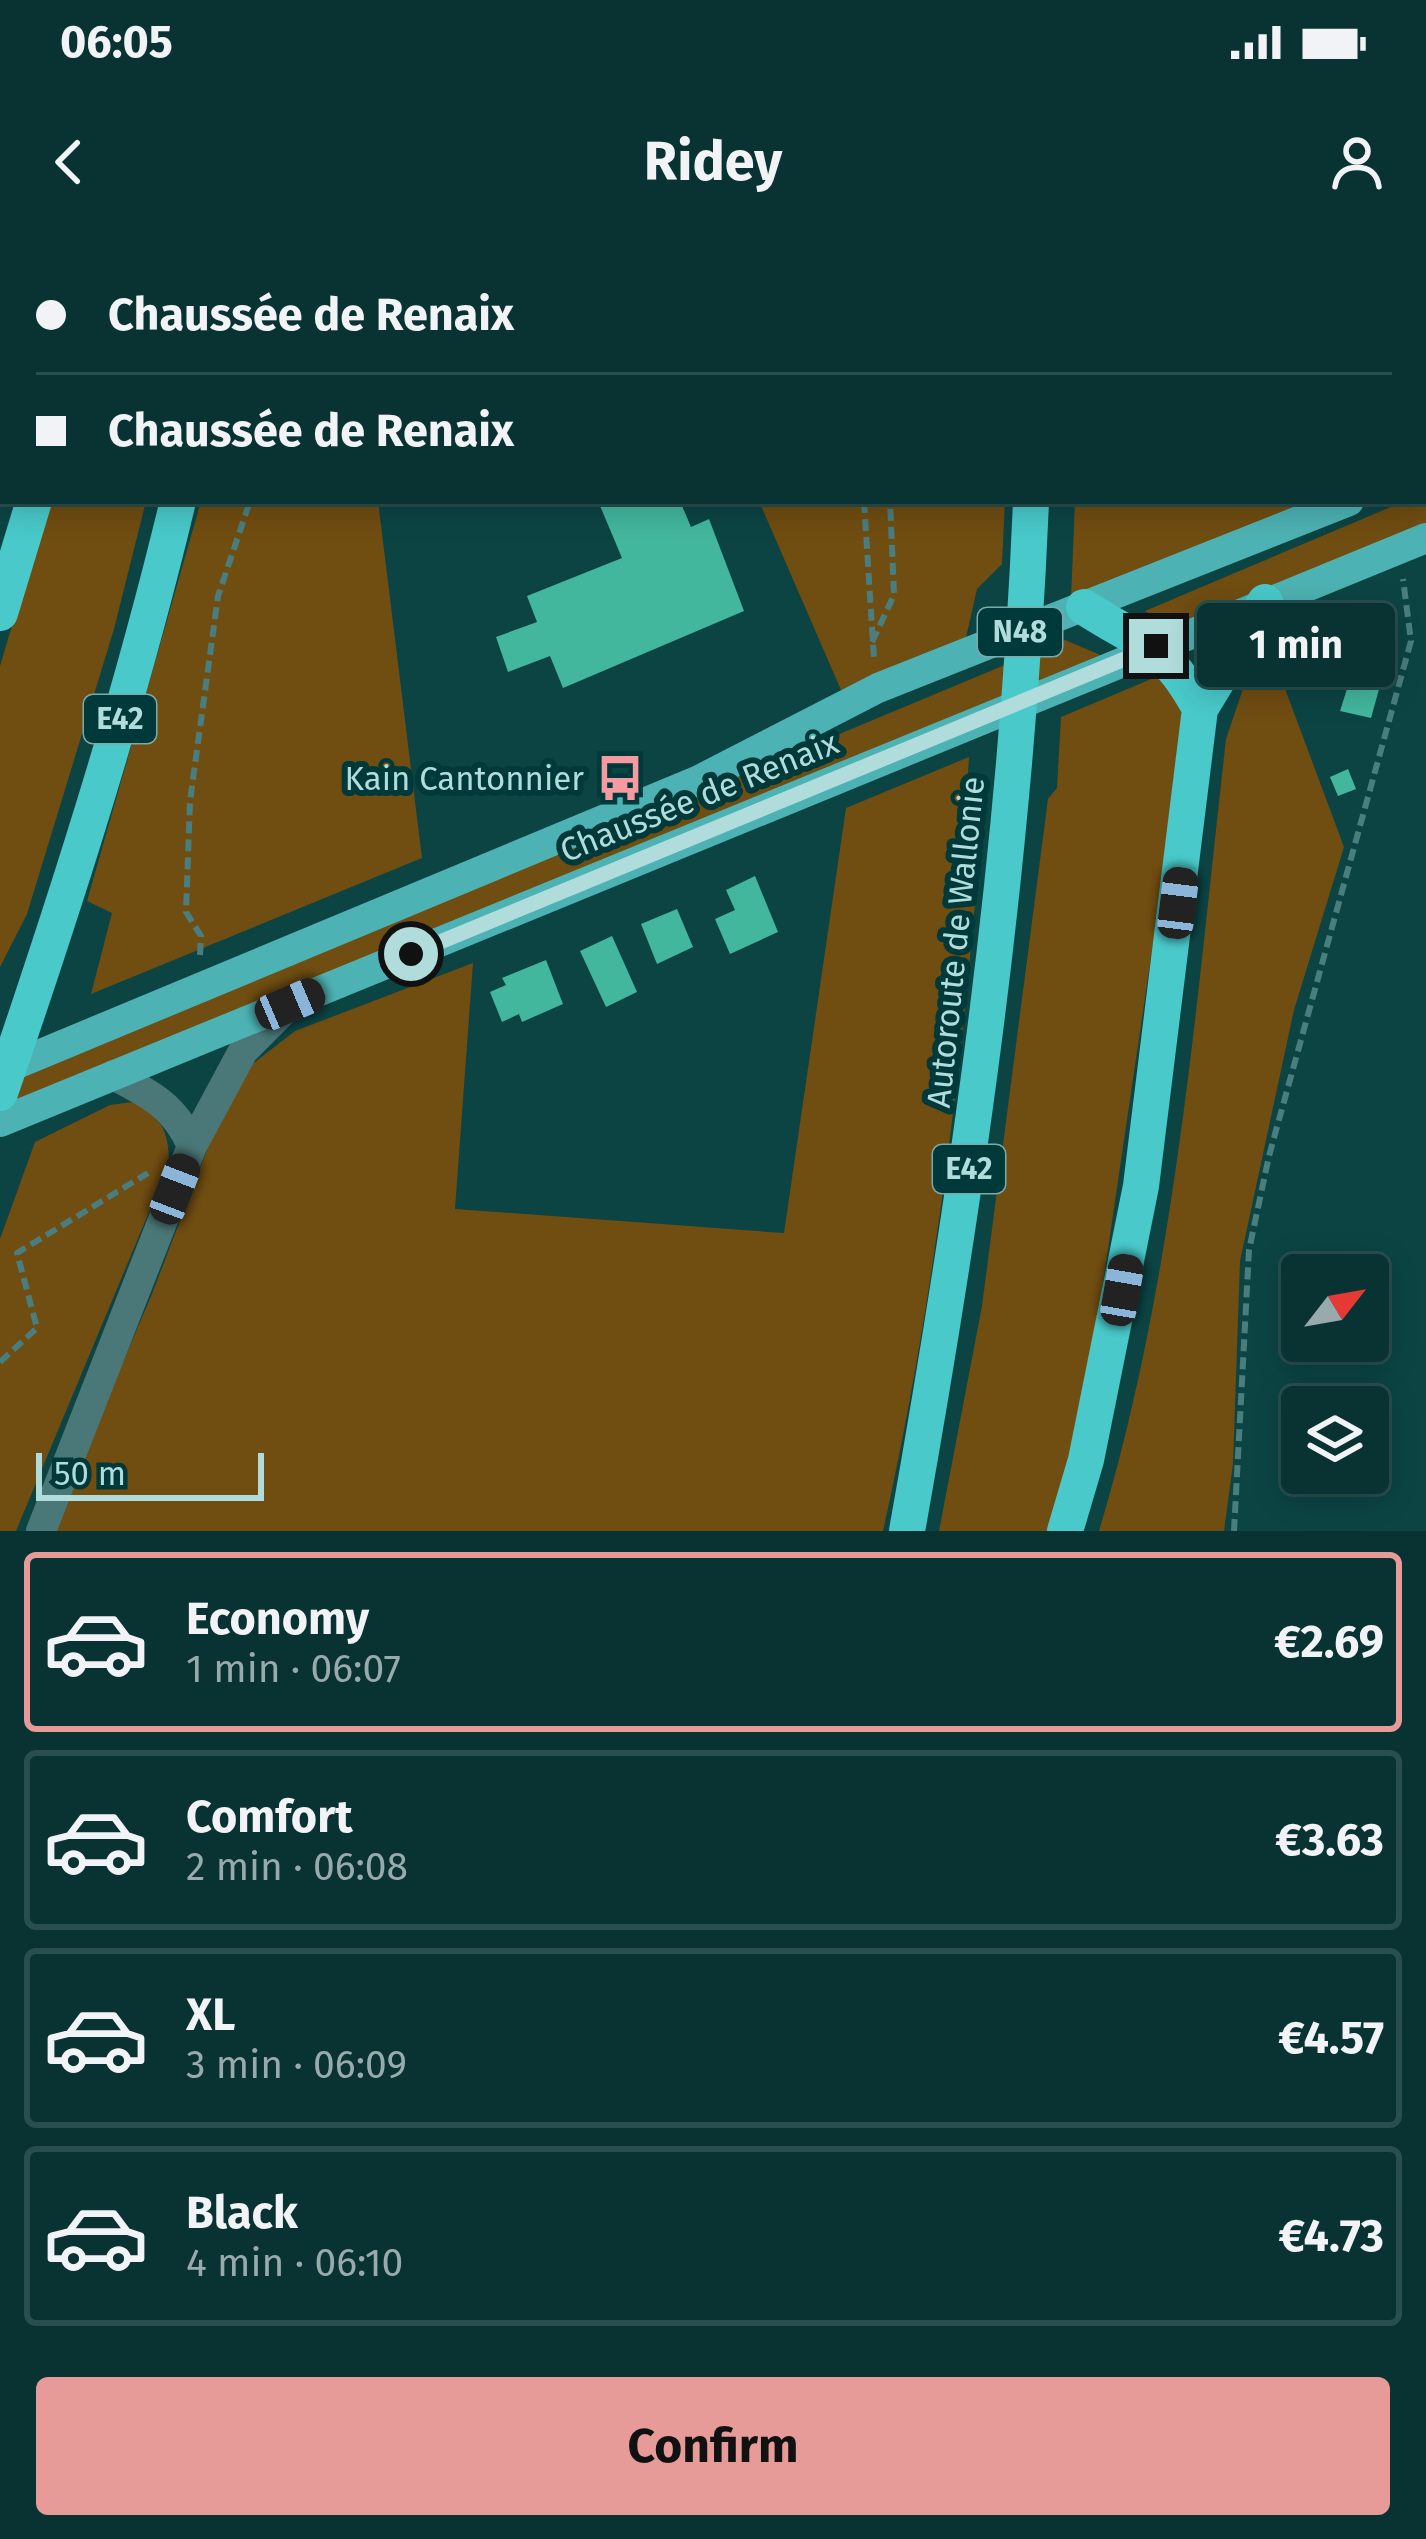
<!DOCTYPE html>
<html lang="en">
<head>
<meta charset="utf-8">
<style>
	body { margin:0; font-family:"Fira Sans",sans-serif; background:#123b3b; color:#f1f3f6; height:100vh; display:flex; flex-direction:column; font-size:45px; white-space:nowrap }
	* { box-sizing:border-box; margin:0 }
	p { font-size:39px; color:#99aaac }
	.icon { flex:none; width:66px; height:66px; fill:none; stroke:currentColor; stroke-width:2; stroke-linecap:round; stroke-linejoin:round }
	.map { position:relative; height:1291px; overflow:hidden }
	.panel { display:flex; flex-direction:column; background:#093333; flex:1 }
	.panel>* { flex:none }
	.banner { position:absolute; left:0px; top:0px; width:1428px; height:264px; box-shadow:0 6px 30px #0003,0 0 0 3px #294e4e; display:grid; align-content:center; height:264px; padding:0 36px; background:#093333 }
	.needle { width:78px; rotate:59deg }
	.controls { position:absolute; left:1281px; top:1014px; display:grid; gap:24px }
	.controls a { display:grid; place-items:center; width:108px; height:108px; border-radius:12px; background:#093333; box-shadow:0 6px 30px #0003,0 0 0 3px #294e4e; font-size:60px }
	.scale { position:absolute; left:36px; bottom:30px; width:228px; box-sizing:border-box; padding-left:12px; border:6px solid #b0dcdc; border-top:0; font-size:33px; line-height:42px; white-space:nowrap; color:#b0dcdc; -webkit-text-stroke:9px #00393a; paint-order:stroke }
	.end { position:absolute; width:54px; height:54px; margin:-27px; border:15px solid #b0dcdc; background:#111; box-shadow:0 0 0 6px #111 }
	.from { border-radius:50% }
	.bubble { position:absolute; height:84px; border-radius:12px; background:#093333; box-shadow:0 6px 30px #0003,0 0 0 3px #294e4e; font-size:39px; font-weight:700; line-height:84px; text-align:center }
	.car { position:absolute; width:36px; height:72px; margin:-36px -18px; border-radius:15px; box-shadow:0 0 9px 3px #0007; background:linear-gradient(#222 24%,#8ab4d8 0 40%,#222 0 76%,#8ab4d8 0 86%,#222 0) }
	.banner b { display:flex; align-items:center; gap:42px; height:114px; font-size:45px }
	.banner b+b { border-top:3px solid #294e4e }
	.banner i { width:30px; height:30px; background:#f1f3f6 }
	ul { padding:21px 0 0; list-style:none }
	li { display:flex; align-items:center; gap:36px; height:180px; margin:0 24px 18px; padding:0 12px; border:6px solid #294e4e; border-radius:12px }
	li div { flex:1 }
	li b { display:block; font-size:45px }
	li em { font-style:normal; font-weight:700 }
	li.on { border-color:#e69b98 }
	li>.icon { width:108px; height:108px; stroke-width:1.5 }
	.primary-button { display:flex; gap:24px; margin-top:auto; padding:24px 36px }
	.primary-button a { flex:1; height:138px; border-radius:12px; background:#e69b98; color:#111; font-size:48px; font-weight:700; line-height:138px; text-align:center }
	.status { display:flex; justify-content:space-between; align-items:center; height:84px; padding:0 60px; background:#093333; direction:ltr }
	.status svg { height:33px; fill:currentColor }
	header { display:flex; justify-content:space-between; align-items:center; height:156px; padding:0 36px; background:#093333; font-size:54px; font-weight:700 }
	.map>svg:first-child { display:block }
	.green { fill:#704d11 }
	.building { fill:#43b79e }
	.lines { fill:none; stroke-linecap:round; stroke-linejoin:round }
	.path { stroke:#4a7e7e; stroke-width:6; stroke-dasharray:12 6; stroke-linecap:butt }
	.minor { stroke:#4a7778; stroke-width:30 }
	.major { stroke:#4db2b3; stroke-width:30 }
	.highway { stroke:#49c9ca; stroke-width:36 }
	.route { stroke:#b0dcdc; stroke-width:15 }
	.labels { text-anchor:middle; stroke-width:12; stroke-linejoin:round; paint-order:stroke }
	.shield { fill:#00393a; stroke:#7babab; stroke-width:3 }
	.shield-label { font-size:30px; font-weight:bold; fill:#b0dcdc }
	.poi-label { font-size:33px; fill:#b0dcdc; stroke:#00393a; text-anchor:end }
	.street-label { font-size:33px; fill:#b0dcdc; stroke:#00393a }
</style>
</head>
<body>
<div class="status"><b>06:05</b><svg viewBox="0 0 49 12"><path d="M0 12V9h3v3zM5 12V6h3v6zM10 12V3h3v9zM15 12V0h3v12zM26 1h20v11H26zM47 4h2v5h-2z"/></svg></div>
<header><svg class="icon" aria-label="back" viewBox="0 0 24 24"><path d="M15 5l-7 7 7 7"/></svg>Ridey<svg class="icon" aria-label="person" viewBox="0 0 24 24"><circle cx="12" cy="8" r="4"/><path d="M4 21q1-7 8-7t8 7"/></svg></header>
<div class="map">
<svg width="1426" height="1291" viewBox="0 0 1426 1291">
	<rect width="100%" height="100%" fill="#0c4444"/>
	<!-- green -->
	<path class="green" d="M 259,0 L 1015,0 L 258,3 Z
		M 1426,252 L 1426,288 L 1173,390 L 1145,371 L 1405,261 L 1425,261 Z
		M 49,261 L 146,261 L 114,389 L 27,674 L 0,727 L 0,426 Z
		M 201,261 L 378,261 L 422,618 L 91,754 L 112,673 L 87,661 Z
		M 759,261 L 1005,261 L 1002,324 L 977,349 L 965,402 L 841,450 Z
		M 1075,261 L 1310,261 L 1071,359 Z
		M 1065,400 L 1105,417 L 0,872 L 0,844 Z
		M 1268,403 L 1344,607 L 1294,770 L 1240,1021 L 1233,1224 L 1224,1291 L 1099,1291 C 1176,1036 1196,762 1226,499 L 1248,434 Z
		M 1156,437 L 1169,439 L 1178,454 L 1184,493 L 1094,1104 L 1053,1291 L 939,1291 L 982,1066 L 1048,559 L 1057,548 L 1061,477 Z
		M 969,517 L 965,577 L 982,585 C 962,822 935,1059 883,1291 L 51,1291 L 152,1054 L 213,894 L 251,825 L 295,791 L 473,723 L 455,969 L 784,993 L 846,568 Z
		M 133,862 C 162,877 169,892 169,924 L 16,1291 L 0,1291 L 0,999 L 35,902 L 110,865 Z"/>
	<!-- building -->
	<path class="building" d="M 598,261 L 680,261 L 691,287 L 709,279 L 744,371 L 563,448 L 550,416 L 508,432 L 496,397 L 537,382 L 527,356 L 622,318 Z
		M 1372,360 L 1390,401 L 1319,439 L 1313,423 L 1299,429 L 1286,397 Z
		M 1386,424 L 1371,478 L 1340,471 L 1354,427 Z
		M 1348,529 L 1356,549 L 1338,556 L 1330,537 Z
		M 755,636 L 778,692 L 730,714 L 715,679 L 735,670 L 726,650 Z
		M 677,669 L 693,707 L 657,724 L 641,684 Z
		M 612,696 L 637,752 L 606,767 L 580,711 Z
		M 546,720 L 563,764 L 522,782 L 519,774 L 502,782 L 490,752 L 506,745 L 502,738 Z"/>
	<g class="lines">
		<!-- path -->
		<path class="path" d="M 850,0 L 850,3
			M 880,0 L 880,3
			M 298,3 L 298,0
			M 864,261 L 874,419
			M 872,402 L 894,355 L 890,261
			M 200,715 L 201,696 L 186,672 L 190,561 L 218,356 L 250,261
			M 0,1122 L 37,1088 L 17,1013 L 148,933
			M 1234,1291 L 1249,1010 L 1269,916 L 1411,401 L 1403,339"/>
		<!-- minor -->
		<path class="minor" d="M 113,835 C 150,854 175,866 192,906 L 243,811 L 290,764
			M 41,1291 L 192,906"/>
		<!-- major -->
		<path class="major" d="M 1425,231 L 1426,230
			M 0,831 L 699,540 L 878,448 L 1349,261
			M 0,882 L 1426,298"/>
		<!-- highway -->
		<path class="highway" d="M 1039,0 L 1039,3
			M 110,3 L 110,0
			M 239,3 L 239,0
			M 1084,367 C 1142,405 1165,403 1200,469
			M 0,373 L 34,261
			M 0,853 C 67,658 130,461 178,261
			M 907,1291 C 968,950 1017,608 1031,261
			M 1065,1291 L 1086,1220 L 1141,946 L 1200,469 L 1265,362"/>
	</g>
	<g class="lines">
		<!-- route -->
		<path class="route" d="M 411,714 L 1156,406"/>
	</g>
	<!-- icons -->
	<defs>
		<symbol id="bus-bare" viewBox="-9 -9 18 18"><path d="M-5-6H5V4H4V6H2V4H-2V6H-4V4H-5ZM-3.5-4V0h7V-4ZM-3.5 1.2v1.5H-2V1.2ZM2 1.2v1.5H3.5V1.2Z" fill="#f49aa0" stroke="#00393a" stroke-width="2.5" paint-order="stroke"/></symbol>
	</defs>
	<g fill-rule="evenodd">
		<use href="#bus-bare" x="587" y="505" width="66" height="66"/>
	</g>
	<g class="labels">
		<!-- shield labels -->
		<g class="shield">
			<rect x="978" y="368" width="84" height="48" rx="9"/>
			<rect x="84" y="455" width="72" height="48" rx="9"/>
			<rect x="933" y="905" width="72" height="48" rx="9"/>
		</g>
		<g class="shield-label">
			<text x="1020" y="402">N48</text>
			<text x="120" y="489">E42</text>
			<text x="969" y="939">E42</text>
		</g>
		<!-- poi labels -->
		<g class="poi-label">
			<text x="584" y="550">Kain Cantonnier</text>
		</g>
		<!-- street labels -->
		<g class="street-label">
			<text transform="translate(699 556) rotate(-22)" y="12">Chaussée de Renaix</text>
			<text transform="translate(955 702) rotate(-84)" y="12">Autoroute de Wallonie</text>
		</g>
	</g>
</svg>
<div class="controls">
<a><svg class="needle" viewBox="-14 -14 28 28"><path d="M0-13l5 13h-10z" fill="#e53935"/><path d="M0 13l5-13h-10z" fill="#99aaac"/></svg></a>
<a><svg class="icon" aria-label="layers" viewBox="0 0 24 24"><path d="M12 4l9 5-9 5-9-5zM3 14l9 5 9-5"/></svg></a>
</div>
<div class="scale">50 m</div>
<i class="end from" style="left:411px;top:714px"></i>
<i class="end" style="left:1156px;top:406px"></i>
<div class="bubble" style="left:1197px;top:363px;width:198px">1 min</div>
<i class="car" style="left:1178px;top:663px;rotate:7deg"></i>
<i class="car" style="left:290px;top:764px;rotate:67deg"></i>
<i class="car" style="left:175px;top:949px;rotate:21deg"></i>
<i class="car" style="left:1122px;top:1050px;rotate:10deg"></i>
<div class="banner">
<b><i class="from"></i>Chaussée de Renaix</b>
<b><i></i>Chaussée de Renaix</b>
</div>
</div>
<section class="panel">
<ul>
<li class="on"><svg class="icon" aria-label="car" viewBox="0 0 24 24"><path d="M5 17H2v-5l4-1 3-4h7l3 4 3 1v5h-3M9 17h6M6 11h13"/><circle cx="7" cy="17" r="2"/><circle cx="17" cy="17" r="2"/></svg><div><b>Economy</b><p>1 min · 06:07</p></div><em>€2.69</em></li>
<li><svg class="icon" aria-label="car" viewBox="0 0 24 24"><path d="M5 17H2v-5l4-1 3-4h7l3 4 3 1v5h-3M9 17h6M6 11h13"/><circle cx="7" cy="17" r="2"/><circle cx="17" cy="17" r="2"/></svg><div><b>Comfort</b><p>2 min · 06:08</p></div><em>€3.63</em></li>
<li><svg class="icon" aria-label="car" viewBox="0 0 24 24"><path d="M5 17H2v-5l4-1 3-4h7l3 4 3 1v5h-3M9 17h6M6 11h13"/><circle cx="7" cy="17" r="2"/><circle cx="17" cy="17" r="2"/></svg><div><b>XL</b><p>3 min · 06:09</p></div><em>€4.57</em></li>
<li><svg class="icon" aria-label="car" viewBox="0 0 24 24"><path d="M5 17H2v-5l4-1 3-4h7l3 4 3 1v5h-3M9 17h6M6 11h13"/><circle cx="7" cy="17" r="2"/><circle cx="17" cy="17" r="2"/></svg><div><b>Black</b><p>4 min · 06:10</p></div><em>€4.73</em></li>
</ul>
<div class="primary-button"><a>Confirm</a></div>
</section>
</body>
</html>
